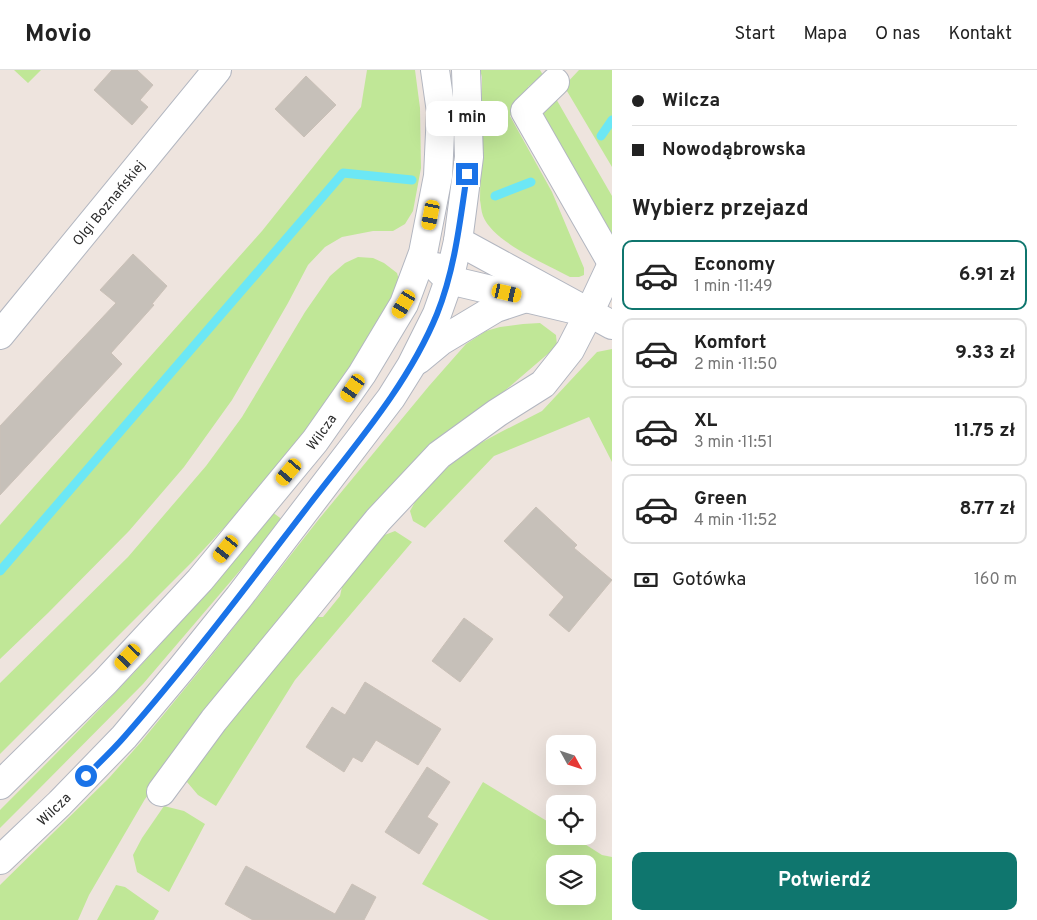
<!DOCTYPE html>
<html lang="pl">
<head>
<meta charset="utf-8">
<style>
	body { margin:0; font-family:Overpass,sans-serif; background:#f2f2f2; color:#222; height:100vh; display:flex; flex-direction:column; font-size:19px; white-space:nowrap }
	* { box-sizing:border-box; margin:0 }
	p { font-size:16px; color:#767676 }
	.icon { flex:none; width:28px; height:28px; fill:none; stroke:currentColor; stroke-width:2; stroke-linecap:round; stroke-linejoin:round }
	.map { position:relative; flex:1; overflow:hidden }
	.sheet { display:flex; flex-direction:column; background:#fff; width:425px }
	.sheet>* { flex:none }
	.guide { display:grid; align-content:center; height:110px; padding:0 20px; background:#fff }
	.needle { width:32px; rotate:130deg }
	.buttons { position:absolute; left:546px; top:665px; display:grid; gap:10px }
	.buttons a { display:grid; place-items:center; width:50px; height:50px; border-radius:10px; background:#fff; box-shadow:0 5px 20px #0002; font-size:25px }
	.end { position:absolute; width:22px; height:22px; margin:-11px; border:6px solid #1a73e8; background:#fff; box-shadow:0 0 0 2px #fff }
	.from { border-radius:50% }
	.bubble { position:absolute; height:35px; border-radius:10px; background:#fff; box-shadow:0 5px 20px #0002; font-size:16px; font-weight:700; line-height:35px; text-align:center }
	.car { position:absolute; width:15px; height:30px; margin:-15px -8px; border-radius:6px; box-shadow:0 0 4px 1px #0007; background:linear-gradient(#f5c518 24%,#345 0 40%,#f5c518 0 76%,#345 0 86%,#f5c518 0) }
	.guide b { display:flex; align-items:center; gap:18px; height:48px; font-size:19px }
	.guide b+b { border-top:1px solid #e0e0e0 }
	.guide i { width:12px; height:12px; background:#222 }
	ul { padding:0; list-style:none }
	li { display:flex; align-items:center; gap:15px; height:70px; margin:0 10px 8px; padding:0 10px; border:2px solid #e0e0e0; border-radius:10px }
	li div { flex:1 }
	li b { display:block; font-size:19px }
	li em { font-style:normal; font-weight:700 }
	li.active { border-color:#0f766e }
	li>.icon { width:45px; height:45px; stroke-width:1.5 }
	h2 { padding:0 20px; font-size:22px; line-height:60px }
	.pay { display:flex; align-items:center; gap:12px; height:55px; padding:0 20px; font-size:19px }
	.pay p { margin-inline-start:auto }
	.button { display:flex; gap:10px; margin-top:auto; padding:10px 20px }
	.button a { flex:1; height:58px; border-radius:10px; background:#0f766e; color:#fff; font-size:20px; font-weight:700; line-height:58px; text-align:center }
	header { display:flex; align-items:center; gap:30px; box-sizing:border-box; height:70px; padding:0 25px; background:#fff; border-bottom:1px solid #e0e0e0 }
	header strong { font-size:24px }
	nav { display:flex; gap:28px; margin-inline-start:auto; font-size:18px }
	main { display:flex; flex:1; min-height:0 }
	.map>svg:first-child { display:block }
	.green { fill:#c0e797; fill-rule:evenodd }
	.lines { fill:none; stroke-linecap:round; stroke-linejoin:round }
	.stream { stroke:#6ce7f5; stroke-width:9 }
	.building { fill:#c6c0b9; stroke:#cac0b7 }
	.minor-casing { stroke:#b2b6c0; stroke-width:30 }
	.minor { stroke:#fff; stroke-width:28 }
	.route { stroke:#1a73e8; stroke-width:6 }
	.labels { text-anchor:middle; stroke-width:4.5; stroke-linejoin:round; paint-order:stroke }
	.street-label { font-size:14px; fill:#2c2c2c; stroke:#fff }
</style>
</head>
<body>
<header>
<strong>Movio</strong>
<nav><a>Start</a><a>Mapa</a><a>O nas</a><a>Kontakt</a></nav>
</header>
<main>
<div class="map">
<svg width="612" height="850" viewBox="0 0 612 850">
	<rect width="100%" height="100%" fill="#eee4de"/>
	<!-- green -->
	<path class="green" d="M 14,0 L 41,0 L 28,13 Z
		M 367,0 L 415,0 L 420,38 L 421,98 L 413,141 L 405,154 L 393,161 L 373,161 L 342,167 L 325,177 L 308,195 L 288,233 L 232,330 L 184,397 L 129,461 L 48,543 L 0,589 L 0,455 L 262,161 L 361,37 Z
		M 480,0 L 540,0 L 543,5 L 528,17 L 527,28 L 510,46 L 552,122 L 584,198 L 584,205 L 579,207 L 570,207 C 546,194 493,172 483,146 C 481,141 481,135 480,130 L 482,7 Z
		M 579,0 L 612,0 L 612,97 L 564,16 Z
		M 555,27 L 612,126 L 612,163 L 610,163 L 537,40 Z
		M 358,187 L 373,188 L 384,193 L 397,203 L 399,210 L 395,222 L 368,272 L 300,369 L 245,435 L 192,492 L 0,684 L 0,613 L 128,487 L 206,396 L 242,347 L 305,242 L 330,206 L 345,193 Z
		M 540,253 L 556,265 L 557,276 L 487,336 L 271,568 L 145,729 L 89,825 L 78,850 L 0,850 L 0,815 L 109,708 L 141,672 L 201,599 L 319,449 L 429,316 L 466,274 L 486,261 L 500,257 L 523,254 Z
		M 612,279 L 612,392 L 589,347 L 494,386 L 425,458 L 413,451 L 410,441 L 421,421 L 466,381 L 499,363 L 542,341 L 597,282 Z
		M 272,442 L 283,450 L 143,614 L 32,726 L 0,758 L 0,740 C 53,687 106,634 157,578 C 197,534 234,488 272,442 Z
		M 395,461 L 412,472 L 295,610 L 216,736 L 198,725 L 187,712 L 189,700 L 313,547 L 323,547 L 340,526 L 344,508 L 382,466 Z
		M 483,712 L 555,756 L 555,766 L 572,766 L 602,785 L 612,787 L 612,850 L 489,850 L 422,814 ZM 555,794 L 588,794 L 588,826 L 555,826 Z
		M 164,736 L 184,741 L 205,754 L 169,822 L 137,802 L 133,785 L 142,768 Z
		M 116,815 L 125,817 L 159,841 L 154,850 L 97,850 Z"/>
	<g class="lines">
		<!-- stream -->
		<path class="stream" d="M 601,66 L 612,50
			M 495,126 L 531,112
			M 0,501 L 343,103 L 412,110"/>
	</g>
	<!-- building -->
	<path class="building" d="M 112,0 L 137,0 L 153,15 L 140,30 L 148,37 L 132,55 L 94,20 Z
		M 306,6 L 336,35 L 304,67 L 275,39 Z
		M 133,184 L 167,216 L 152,234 L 154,235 L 111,283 L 122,294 L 0,425 L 0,356 L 116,233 L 100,220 Z
		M 536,437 L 577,475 L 574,478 L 612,510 L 569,562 L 549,545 L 564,527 L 504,471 Z
		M 464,548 L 493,569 L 460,612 L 432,591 Z
		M 365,612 L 441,659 L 418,695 L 376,670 L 362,692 L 353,687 L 344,702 L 306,677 L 332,637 L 345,645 Z
		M 427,697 L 450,712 L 427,747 L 438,754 L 419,784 L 385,762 Z
		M 246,796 L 335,844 L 352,814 L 376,827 L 364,850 L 253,850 L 225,834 Z"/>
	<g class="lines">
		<defs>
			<g id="minor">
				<path d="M 555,12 L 525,41 L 612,193"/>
				<path d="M 458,171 L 612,255"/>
				<path d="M 436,197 L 449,210 L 589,243"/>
				<path id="s1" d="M 0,265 L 217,0"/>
				<path d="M 418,290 L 441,271 L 496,238 L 526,228"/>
				<path id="s2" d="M 0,715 L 105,612 L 200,510 L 315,371 L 362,304 L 404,234 L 423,183 L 438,106 L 441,42 L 435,0"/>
				<path d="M 161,722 L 214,650 L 307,537 L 378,450 L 439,385 L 497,343 L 543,314 L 570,280 L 589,243 L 612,194"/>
				<path id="s3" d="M 0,790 L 60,733 L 124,667 L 181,599 L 239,527 L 359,370 L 391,328 L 411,296 L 437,244 L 449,210 L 458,171 L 469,87 L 466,0"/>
			</g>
		</defs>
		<!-- minor casing -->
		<use href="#minor" class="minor-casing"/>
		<!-- minor -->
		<use href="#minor" class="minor"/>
	</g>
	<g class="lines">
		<!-- route -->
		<path class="route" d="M 86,706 C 99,693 113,680 125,666 C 190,592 249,513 309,435 C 355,375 408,315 437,244 C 455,199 460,151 467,104"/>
	</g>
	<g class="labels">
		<!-- street labels -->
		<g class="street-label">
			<text dy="5" stroke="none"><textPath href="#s1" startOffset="171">Olgi Boznańskiej</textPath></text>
			<text dy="5" stroke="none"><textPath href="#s2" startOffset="478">Wilcza</textPath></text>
			<text dy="5" stroke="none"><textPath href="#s3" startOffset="74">Wilcza</textPath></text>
		</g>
	</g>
</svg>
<div class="buttons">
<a><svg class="needle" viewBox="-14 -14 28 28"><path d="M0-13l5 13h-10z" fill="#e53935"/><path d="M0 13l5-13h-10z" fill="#767676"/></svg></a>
<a><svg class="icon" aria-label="locate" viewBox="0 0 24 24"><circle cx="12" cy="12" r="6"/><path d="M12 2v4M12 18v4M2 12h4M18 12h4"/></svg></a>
<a><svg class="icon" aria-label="layers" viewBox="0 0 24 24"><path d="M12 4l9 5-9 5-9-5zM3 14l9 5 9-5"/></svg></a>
</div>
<i class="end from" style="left:86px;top:706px"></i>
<i class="end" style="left:467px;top:104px"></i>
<div class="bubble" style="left:426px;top:31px;width:82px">1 min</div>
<i class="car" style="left:431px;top:145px;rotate:191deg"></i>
<i class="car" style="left:507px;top:223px;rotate:103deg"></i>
<i class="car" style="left:404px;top:234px;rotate:211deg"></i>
<i class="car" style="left:353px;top:318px;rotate:215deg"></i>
<i class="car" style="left:289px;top:402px;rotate:220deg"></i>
<i class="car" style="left:226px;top:479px;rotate:219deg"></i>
<i class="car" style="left:128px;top:587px;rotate:223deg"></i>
</div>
<section class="sheet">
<div class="guide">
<b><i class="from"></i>Wilcza</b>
<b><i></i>Nowodąbrowska</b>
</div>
<h2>Wybierz przejazd</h2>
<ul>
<li class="active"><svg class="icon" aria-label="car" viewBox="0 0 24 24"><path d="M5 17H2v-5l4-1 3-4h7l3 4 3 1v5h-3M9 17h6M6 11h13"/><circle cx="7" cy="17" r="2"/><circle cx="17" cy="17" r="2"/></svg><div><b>Economy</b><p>1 min · 11:49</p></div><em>6.91 zł</em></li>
<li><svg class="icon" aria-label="car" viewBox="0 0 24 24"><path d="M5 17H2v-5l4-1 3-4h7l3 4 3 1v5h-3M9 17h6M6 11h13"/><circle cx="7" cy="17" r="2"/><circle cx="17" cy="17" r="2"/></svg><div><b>Komfort</b><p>2 min · 11:50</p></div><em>9.33 zł</em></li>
<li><svg class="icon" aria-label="car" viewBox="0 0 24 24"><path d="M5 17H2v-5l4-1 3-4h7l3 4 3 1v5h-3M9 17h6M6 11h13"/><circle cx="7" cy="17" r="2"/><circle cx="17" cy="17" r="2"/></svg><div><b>XL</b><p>3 min · 11:51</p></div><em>11.75 zł</em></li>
<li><svg class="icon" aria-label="car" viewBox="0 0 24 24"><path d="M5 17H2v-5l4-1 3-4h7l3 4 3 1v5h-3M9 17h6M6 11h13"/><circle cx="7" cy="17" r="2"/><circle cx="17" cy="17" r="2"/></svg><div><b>Green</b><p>4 min · 11:52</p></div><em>8.77 zł</em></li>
</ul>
<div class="pay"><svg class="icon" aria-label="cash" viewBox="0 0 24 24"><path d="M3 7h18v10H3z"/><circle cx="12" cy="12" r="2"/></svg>Gotówka<p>160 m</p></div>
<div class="button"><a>Potwierdź</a></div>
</section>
</main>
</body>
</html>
